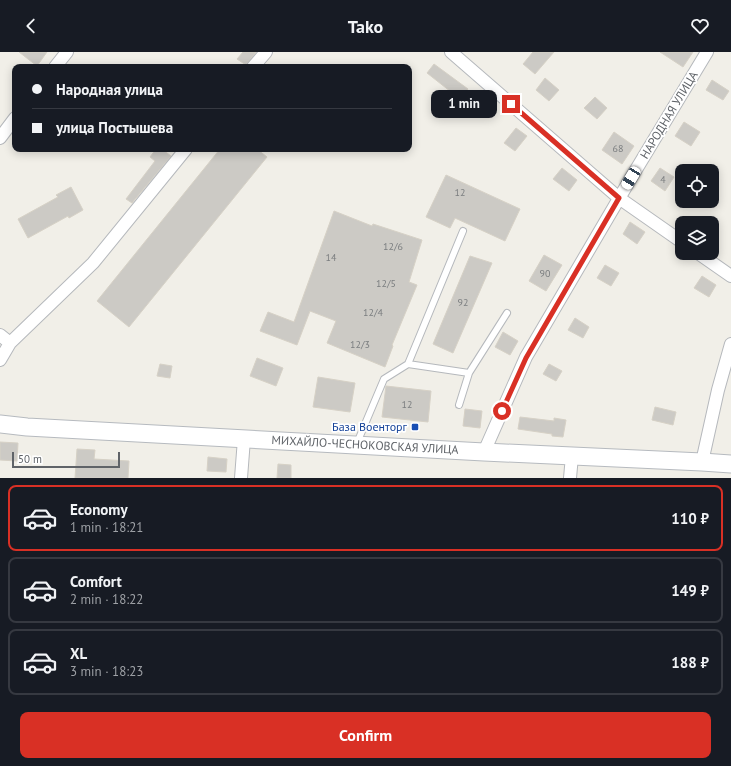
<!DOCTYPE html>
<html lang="en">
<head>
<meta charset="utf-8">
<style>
	body { margin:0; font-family:"PT Sans",sans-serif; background:#242831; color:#f1f3f6; height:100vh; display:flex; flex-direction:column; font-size:15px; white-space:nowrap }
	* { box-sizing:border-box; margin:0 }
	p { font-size:13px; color:#9ea1a6 }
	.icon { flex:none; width:22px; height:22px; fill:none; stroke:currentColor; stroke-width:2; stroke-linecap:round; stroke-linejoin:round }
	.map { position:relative; height:426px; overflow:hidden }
	.panel { display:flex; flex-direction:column; background:#171b24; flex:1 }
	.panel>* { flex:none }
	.top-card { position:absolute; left:12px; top:12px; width:400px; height:88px; border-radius:8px; box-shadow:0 2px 10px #0003; display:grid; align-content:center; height:88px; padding:0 20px; background:#171b24 }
	.controls { position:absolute; left:675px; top:112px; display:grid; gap:8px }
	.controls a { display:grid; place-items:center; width:44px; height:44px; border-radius:8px; background:#171b24; box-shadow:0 2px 10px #0003; font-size:20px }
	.scale { position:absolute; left:12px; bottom:10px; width:108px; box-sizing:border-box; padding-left:4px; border:2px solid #5f6368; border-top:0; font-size:11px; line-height:14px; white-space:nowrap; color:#5f6368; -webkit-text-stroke:3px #fff; paint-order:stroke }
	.end { position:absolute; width:18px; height:18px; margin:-9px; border:5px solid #d93025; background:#fff; box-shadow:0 0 0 2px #fff }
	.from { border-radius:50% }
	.bubble { position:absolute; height:28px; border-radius:8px; background:#171b24; box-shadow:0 2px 10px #0003; font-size:13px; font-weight:700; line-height:28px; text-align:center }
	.car { position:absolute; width:12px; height:24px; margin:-12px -6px; border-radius:5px; box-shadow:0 0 3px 1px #0007; background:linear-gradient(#fff 24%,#345 0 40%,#fff 0 76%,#345 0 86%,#fff 0) }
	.top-card b { display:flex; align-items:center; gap:14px; height:38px; font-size:15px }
	.top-card b+b { border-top:1px solid #363941 }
	.top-card i { width:10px; height:10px; background:#f1f3f6 }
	ul { padding:7px 0 0; list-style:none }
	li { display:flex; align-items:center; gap:12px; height:66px; margin:0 8px 6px; padding:0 12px; border:2px solid #363941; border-radius:8px }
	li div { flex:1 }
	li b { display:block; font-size:15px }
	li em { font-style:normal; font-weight:700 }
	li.current { border-color:#d93025 }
	li>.icon { width:36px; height:36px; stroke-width:1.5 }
	.button { display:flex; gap:8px; margin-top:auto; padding:8px 20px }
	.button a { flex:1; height:46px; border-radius:8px; background:#d93025; color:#fff; font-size:16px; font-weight:700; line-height:46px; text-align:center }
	header { display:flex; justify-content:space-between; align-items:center; height:52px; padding:0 20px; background:#171b24; font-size:18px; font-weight:700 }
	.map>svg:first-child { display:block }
	.building { fill:#cccac5; stroke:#d6d1c6 }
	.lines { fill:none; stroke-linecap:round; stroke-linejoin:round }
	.service-casing { stroke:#b5b8bc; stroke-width:8 }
	.minor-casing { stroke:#b5b8bc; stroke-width:14 }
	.secondary-casing { stroke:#b6babf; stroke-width:19 }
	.service { stroke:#fff; stroke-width:6 }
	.minor { stroke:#fff; stroke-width:12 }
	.secondary { stroke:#fff; stroke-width:17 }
	.route { stroke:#d93025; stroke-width:5 }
	.transit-dot { fill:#1a4fb4; stroke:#fff; stroke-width:1.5 }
	.labels { text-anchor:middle; stroke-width:3.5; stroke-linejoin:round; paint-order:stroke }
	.number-label { font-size:10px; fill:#7a7d7f }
	.street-label { font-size:12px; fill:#5f6368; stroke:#fff }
	.transit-label { font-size:12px; fill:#164399; stroke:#fff; text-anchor:end }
</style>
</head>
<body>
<header><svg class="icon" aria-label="back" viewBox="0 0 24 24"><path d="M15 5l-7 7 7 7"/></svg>Tako<svg class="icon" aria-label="heart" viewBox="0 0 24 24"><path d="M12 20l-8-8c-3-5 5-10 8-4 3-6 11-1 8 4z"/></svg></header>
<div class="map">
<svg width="731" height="426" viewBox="0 0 731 426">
	<rect width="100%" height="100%" fill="#f1efe8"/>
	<!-- building -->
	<path class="building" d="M 19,0 L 47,0 L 37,14 Z
		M 243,0 L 256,0 L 246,13 L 237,7 Z
		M 533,0 L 554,0 L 535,22 L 523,12 Z
		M 660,0 L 693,0 L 683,15 Z
		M 434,12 L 468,37 L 460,47 L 427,21 Z
		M 545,26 L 559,38 L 549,49 L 536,38 Z
		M 712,28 L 729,39 L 723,48 L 706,38 Z
		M 595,45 L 607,56 L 597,67 L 584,56 Z
		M 684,70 L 700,80 L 691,94 L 675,84 Z
		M 516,76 L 527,84 L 515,99 L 504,91 Z
		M 614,80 L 634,94 L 622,112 L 602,98 Z
		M 156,97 L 162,97 L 171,104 L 132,151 L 126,147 L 155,109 L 150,105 Z
		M 220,97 L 257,97 L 267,105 L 129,275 L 97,249 Z
		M 562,116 L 577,128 L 569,139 L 553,127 Z
		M 660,116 L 674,125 L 665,139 L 651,129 Z
		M 446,123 L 520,157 L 505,189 L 455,166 L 450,176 L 426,165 Z
		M 71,135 L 83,158 L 69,166 L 68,164 L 28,186 L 18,167 L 58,145 L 56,143 Z
		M 334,159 L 372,174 L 373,172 L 422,188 L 409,230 L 417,233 L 392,293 L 393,294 L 385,315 L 327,291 L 336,269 L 310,259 L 297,293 L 260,279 L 268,260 L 294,270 Z
		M 630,170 L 645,180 L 637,192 L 623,182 Z
		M 544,203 L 562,213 L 546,239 L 529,229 Z
		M 470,204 L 492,211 L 453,301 L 433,292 Z
		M 605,213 L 619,221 L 611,234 L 597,226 Z
		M 702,224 L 716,233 L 709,245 L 694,236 Z
		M 575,266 L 589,275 L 583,286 L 568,278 Z
		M 503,280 L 518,289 L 510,303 L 495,295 Z
		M 257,306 L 283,316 L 276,334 L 250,324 Z
		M 160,312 L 172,314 L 170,326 L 157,324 Z
		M 549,312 L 562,319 L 556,329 L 543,322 Z
		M 318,325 L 355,331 L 350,360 L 313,355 Z
		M 386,334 L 431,339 L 428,370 L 382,365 Z
		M 655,355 L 676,360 L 673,373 L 652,368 Z
		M 465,357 L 482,359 L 480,376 L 463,374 Z
		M 520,365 L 554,369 L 554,366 L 566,368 L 563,385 L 552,384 L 552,382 L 518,377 Z
		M 0,390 L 18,391 L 17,409 L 0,408 Z
		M 77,397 L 95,398 L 94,407 L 129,409 L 128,426 L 75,426 Z
		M 208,405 L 227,407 L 226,420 L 207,419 Z
		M 278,412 L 291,413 L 291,426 L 277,426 Z"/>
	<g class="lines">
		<defs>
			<path id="service" d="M 408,312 L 469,321
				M 459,353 L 469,321 L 507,261
				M 357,391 L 384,327 L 408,312 L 463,179"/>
			<path id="minor" d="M 451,0 L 619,146 L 682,190
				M 55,15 L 67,0
				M 253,15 L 266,0
				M 0,86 L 15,66
				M 698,201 L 731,224
				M 0,283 L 10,291 L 0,308
				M 10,291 L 93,211 L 186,97
				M 484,400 L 526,305 L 631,126 L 707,0
				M 702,410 L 718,338 L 731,292
				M 241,426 L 244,387
				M 570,426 L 572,404"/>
			<path id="secondary" d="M 0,372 L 27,375 L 484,400 L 702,410 L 731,412"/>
		</defs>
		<!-- service casing -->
		<use href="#service" class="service-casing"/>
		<!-- minor casing -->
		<use href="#minor" class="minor-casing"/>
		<!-- secondary casing -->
		<use href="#secondary" class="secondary-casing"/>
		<!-- service -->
		<use href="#service" class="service"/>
		<!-- minor -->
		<use href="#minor" class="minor"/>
		<!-- secondary -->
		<use href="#secondary" class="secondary"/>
	</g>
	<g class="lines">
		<!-- route -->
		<path class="route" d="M 502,359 L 526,306 L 619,146 L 511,52"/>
	</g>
	<!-- markers -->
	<rect class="transit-dot" x="411" y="371" width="8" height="8" rx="2"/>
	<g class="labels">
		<!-- number labels -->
		<g class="number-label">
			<text x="618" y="100">68</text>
			<text x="663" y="131">4</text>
			<text x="460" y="144">12</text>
			<text x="393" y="198">12/6</text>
			<text x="331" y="209">14</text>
			<text x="545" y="225">90</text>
			<text x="386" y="235">12/5</text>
			<text x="463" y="254">92</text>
			<text x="373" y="264">12/4</text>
			<text x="360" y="296">12/3</text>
			<text x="407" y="356">12</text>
		</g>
		<!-- street labels -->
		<g class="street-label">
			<text transform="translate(669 63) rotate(-59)" y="4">НАРОДНАЯ УЛИЦА</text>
			<text transform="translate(365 393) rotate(3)" y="4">МИХАЙЛО-ЧЕСНОКОВСКАЯ УЛИЦА</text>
		</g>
		<!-- transit labels -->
		<g class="transit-label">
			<text x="407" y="379">База Военторг</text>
		</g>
	</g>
</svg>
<div class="controls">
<a><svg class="icon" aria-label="locate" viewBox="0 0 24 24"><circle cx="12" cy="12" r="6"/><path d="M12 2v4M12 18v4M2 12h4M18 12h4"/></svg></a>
<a><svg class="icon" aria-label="layers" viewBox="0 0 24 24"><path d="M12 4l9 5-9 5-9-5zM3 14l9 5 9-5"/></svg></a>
</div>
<div class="scale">50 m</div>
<i class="end from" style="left:502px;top:359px"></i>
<i class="end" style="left:511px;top:52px"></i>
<div class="bubble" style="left:431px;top:38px;width:66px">1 min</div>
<i class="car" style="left:631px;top:126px;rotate:211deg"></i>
<div class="top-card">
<b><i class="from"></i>Народная улица</b>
<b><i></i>улица Постышева</b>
</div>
</div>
<section class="panel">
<ul>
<li class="current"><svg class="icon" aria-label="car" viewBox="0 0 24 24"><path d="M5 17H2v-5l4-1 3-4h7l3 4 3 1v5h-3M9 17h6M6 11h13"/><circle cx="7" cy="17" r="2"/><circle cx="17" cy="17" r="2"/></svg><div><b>Economy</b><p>1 min · 18:21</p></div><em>110 ₽</em></li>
<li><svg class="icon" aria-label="car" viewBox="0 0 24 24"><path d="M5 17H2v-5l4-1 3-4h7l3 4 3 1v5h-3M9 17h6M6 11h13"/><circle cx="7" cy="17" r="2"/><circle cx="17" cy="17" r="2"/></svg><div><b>Comfort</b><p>2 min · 18:22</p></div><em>149 ₽</em></li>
<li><svg class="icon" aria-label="car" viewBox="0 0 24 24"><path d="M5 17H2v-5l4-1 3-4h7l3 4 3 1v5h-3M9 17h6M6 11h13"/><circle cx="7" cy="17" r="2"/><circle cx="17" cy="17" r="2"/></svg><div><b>XL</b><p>3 min · 18:23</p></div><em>188 ₽</em></li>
</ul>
<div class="button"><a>Confirm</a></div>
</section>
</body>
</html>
